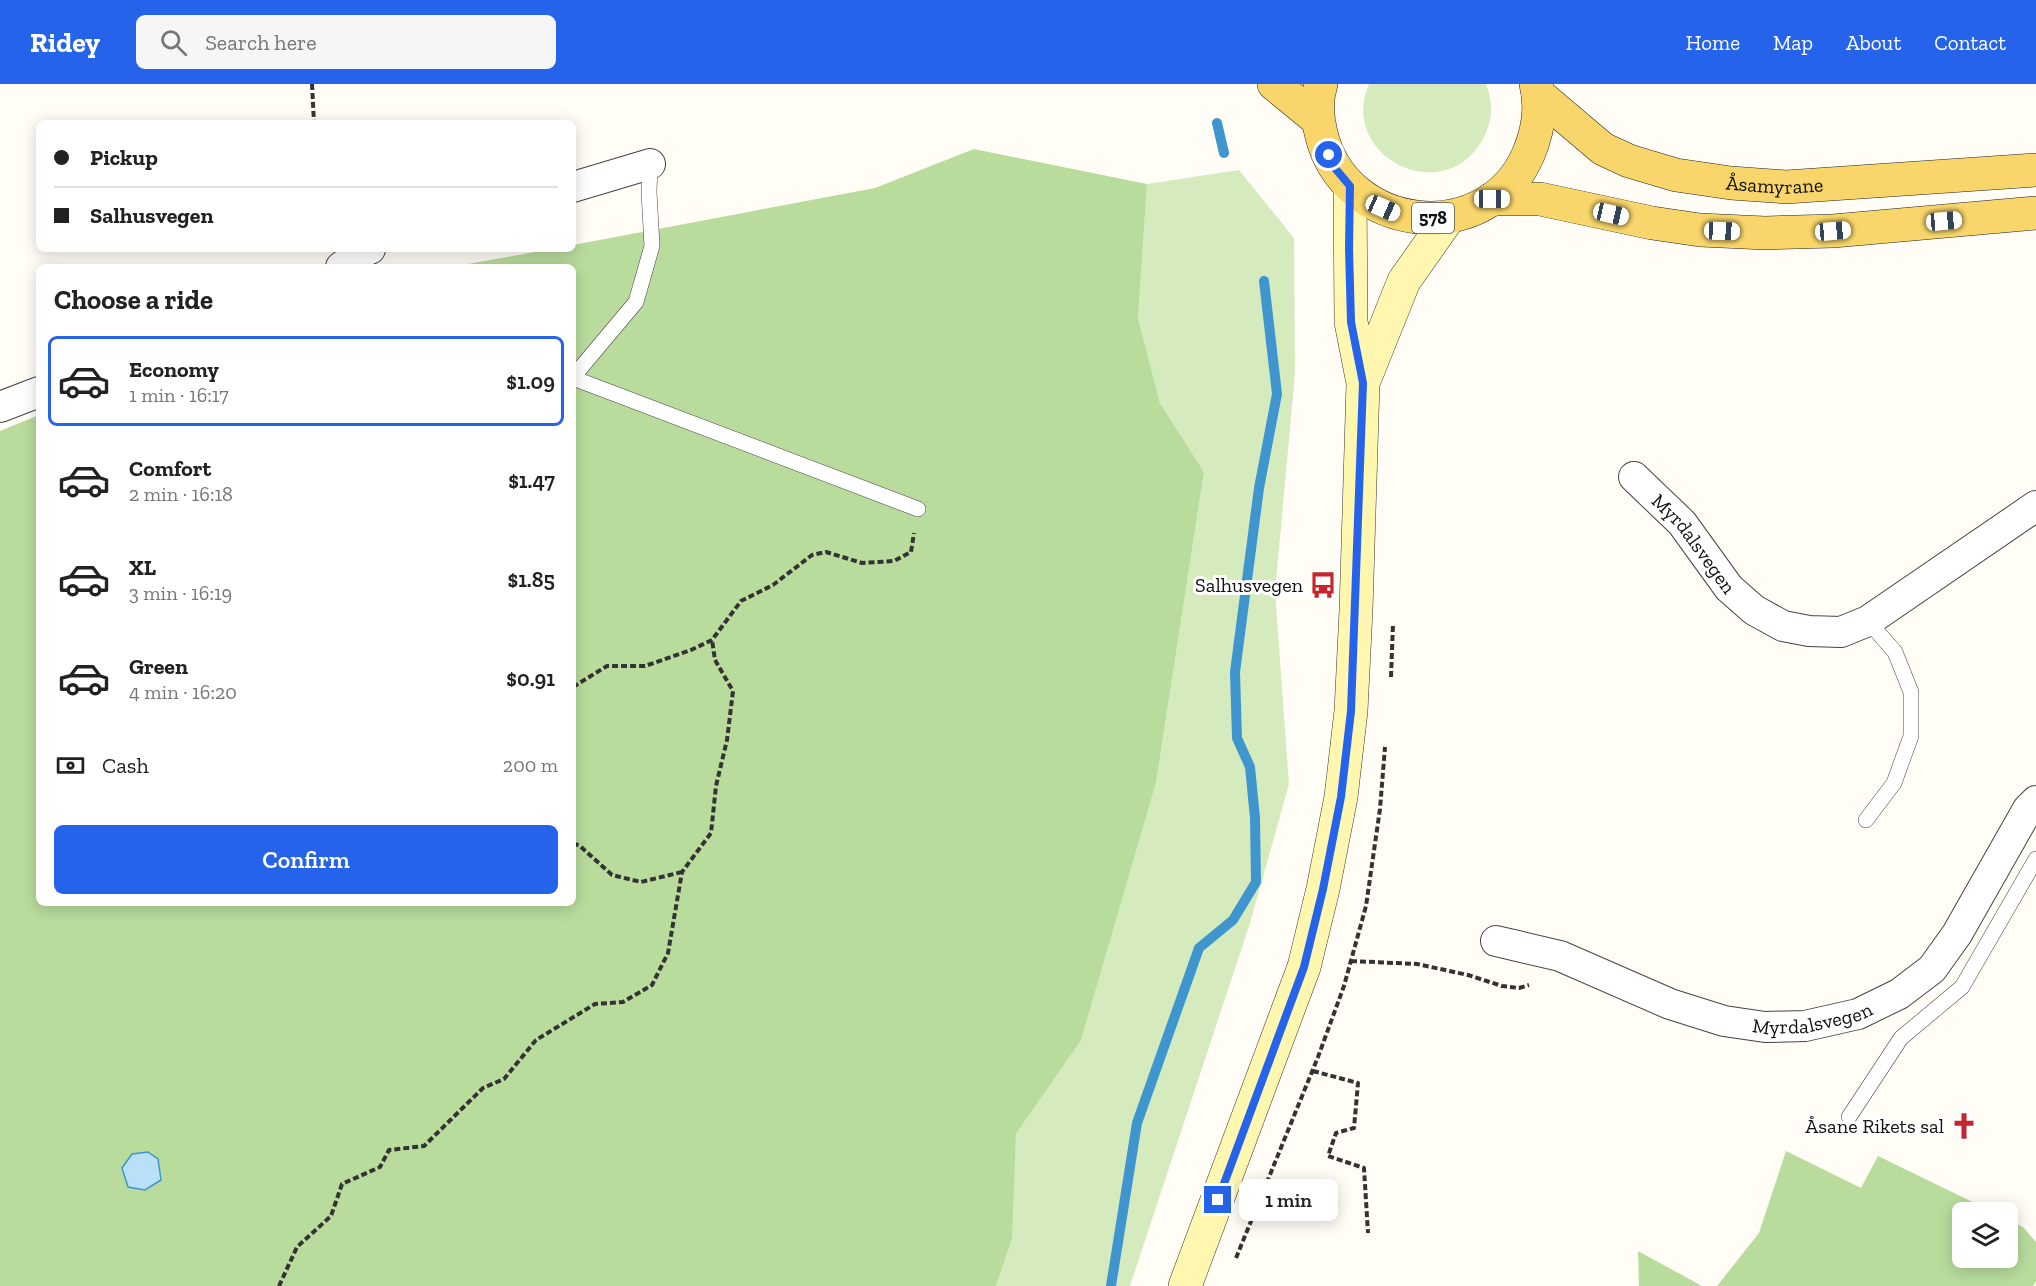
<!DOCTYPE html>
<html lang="en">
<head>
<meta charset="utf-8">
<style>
	body { margin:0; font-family:"Zilla Slab",serif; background:#f6f6f6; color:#222; height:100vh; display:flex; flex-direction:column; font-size:22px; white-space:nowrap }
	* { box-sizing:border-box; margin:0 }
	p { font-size:20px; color:#767676 }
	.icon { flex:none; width:33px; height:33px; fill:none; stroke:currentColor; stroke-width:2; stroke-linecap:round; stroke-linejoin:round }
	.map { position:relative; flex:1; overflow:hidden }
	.side { position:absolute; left:36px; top:180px; width:540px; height:642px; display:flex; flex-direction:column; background:#fff; border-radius:9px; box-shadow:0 3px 15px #0003 }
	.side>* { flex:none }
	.hud { position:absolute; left:36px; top:36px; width:540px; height:132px; border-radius:9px; box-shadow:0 3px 15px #0003; display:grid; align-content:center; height:132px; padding:0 18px; background:#fff }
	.controls { position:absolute; left:1952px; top:1118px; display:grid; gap:12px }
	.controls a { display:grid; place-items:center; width:66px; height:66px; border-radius:9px; background:#fff; box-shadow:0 3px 15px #0003; font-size:30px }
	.end { position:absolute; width:27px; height:27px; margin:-14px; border:8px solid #2563eb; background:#fff; box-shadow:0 0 0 3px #fff }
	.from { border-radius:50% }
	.bubble { position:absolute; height:42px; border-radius:9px; background:#fff; box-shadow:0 3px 15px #0003; font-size:20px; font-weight:600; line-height:42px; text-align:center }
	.car { position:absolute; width:18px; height:36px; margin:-18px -9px; border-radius:8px; box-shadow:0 0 4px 2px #0007; background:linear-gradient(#fff 24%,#345 0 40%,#fff 0 76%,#345 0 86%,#fff 0) }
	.hud b { display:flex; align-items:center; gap:21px; height:57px; font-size:22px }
	.hud b+b { border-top:2px solid #e0e0e0 }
	.hud i { width:15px; height:15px; background:#222 }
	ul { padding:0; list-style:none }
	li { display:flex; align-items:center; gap:18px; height:90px; margin:0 12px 9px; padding:0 6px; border:3px solid transparent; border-radius:9px }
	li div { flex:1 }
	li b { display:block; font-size:22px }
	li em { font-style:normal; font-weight:600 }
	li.on { border-color:#2563eb }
	li>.icon { width:54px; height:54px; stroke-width:1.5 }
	h2 { padding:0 18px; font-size:27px; line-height:72px }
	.pay { display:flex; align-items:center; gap:15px; height:66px; padding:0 18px; font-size:22px }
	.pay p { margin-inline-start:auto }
	.primary-button { display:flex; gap:12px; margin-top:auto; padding:12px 18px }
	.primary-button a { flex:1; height:69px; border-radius:9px; background:#2563eb; color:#fff; font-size:24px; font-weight:600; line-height:69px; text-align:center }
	header { display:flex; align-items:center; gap:36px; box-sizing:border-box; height:84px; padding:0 30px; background:#2563eb; color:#fff }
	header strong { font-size:28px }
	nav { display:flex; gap:33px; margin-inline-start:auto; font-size:21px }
	.search { width:420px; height:54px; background:#f6f6f6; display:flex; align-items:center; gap:15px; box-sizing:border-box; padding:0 21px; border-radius:9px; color:#767676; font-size:22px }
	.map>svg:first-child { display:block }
	.green { fill:#d5ebbd }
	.forest { fill:#b9dc9c }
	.water { fill:#b9e0f7; stroke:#3f96cf; stroke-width:1.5 }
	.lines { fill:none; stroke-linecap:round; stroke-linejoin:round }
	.stream { stroke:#3f96cf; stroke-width:10 }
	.service-casing { stroke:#444; stroke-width:16 }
	.minor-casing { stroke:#444; stroke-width:32 }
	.secondary-casing { stroke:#333; stroke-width:34 }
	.primary-casing { stroke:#222; stroke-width:34 }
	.path { stroke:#333; stroke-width:4; stroke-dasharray:6 3; stroke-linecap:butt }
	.service { stroke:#fff; stroke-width:15 }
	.minor { stroke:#fff; stroke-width:30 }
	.secondary { stroke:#fff6b0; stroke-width:33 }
	.primary { stroke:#f9d66b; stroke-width:33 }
	.route { stroke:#2563eb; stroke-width:8 }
	.labels { text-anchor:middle; stroke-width:6; stroke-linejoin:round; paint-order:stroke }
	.shield { fill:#fff; stroke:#585858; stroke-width:1.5 }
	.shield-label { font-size:18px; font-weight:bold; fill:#111 }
	.street-label { font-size:20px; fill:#111; stroke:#fff }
	.poi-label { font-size:20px; fill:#111; stroke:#fff; text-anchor:end }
</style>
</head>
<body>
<header>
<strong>Ridey</strong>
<div class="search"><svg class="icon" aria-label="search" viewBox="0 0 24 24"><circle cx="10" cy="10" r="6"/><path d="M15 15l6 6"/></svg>Search here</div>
<nav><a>Home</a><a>Map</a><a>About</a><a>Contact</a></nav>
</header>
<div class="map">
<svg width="2036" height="1202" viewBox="0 0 2036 1202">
	<rect width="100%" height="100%" fill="#fffdf5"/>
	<!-- green -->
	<path class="green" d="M 1369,0 L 1486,0 C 1493,17 1493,36 1484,53 C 1446,127 1337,73 1369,0 Z
		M 1239,86 L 1294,154 L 1295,289 L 1275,508 L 1289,700 L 1251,836 L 1130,1202 L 996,1202 L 1011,1154 L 1016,1050 L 1081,955 L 1156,699 L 1204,388 L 1160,319 L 1138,234 L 1147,100 Z"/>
	<!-- forest -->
	<path class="forest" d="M 974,65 L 1147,100 L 1138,234 L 1160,319 L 1204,388 L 1156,699 L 1081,956 L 1016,1050 L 1012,1154 L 996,1202 L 0,1202 L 0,347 L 39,331 L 39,819 L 573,819 L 573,183 L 451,183 L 552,165 L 573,165 L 573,161 L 875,104 Z
		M 1786,1067 L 1861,1104 L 1878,1072 L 1993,1128 L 1962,1128 L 1962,1173 L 2007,1173 L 2007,1135 L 2023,1143 L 2036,1158 L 2036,1197 L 2033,1202 L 1717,1202 L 1759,1149 Z
		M 1638,1167 L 1702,1202 L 1639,1202 Z"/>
	<!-- water -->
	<path class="water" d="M 148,1068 L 158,1075 L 161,1096 L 145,1106 L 128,1103 L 122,1084 L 132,1070 Z"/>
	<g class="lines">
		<!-- stream -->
		<path class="stream" d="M 1217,39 L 1224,69
			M 1111,1202 L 1137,1039 L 1199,864 L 1233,836 L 1256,798 L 1255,734 L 1250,683 L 1237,654 L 1235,588 L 1259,404 L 1277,310 L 1264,197"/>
		<defs>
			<path id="service" d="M 573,293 L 636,218 L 652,162 L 649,108 L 650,80
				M 573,294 L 918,425
				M 1866,736 L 1894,699 L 1911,652 L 1911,608 L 1895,568 L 1868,537
				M 1849,1033 L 1901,954 L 1962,903 L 2036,775"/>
			<g id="minor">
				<path d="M 573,103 L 650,80"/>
				<path d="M 341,183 L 357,171 L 370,165"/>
				<path d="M 0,323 L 39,308"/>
				<path id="s1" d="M 1634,393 L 1682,439 L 1729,504 L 1754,526 L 1783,542 L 1809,547 L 1841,548 L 1868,537 L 2036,422"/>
				<path id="s2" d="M 1496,857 L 1560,872 L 1670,920 L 1724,937 L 1765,943 L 1805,942 L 1858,930 L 1899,910 L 1932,885 L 1957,850 L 2028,725 L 2036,717"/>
			</g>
			<path id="secondary" d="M 1363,299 L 1404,197 L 1449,133
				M 1185,1202 L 1304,883 L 1323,805 L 1341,713 L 1351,627 L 1356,526 L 1363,299 L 1351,238 L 1350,103"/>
			<g id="primary">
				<path d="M 1274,0 L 1318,36"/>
				<path d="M 1321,0 C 1316,16 1317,33 1321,49 C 1344,149 1486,166 1528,71 C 1538,48 1542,24 1536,0"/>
				<path id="s3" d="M 1538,10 L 1603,65 L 1629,77 L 1676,91 L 1731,99 L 1786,103 L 2036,86"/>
				<path d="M 1492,115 L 1540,115 L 1652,139 L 1700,146 L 1765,149 L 1833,147 L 2036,129"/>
			</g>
		</defs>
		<!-- service casing -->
		<use href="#service" class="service-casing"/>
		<!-- minor casing -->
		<use href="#minor" class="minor-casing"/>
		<!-- secondary casing -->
		<use href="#secondary" class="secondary-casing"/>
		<!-- primary casing -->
		<use href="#primary" class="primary-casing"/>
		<!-- path -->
		<path class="path" d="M 312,0 L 314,39
			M 1391,593 L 1393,540
			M 573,603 L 607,582 L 645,582 L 691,566 L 712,556 L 741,517 L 773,501 L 812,471 L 826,468 L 862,479 L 894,477 L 911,468 L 914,449
			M 573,759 L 580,762 L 612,791 L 641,798 L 682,788
			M 1351,877 L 1417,880 L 1468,891 L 1502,902 L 1519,904 L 1529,901
			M 1313,987 L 1358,999 L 1354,1044 L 1336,1049 L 1328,1072 L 1364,1084 L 1368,1149
			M 1236,1174 L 1318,973 L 1344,902 L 1366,822 L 1380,725 L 1385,663
			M 279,1202 L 297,1163 L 331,1132 L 342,1100 L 380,1083 L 389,1066 L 424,1062 L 483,1004 L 504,995 L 536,956 L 595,920 L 623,918 L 652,901 L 668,869 L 682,788 L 711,749 L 716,702 L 727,656 L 733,607 L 715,576 L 712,556"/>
		<!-- service -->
		<use href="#service" class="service"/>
		<!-- minor -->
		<use href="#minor" class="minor"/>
		<!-- secondary -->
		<use href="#secondary" class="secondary"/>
		<!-- primary -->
		<use href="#primary" class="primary"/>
	</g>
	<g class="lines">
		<!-- route -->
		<path class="route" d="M 1218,1116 L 1304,883 L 1323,805 L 1341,713 L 1351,627 L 1363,299 L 1351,238 L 1349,164 L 1350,102 L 1334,83 L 1329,71"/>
	</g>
	<!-- icons -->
	<defs>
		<symbol id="bus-bare" viewBox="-9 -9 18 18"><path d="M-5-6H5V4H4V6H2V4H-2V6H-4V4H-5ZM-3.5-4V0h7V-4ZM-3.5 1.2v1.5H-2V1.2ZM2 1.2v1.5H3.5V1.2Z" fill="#c4262e" stroke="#fff" stroke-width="2.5" paint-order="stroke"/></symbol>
		<symbol id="church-bare" viewBox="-9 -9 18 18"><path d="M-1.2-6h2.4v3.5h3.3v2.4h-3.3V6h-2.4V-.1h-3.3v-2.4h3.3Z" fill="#c4262e" stroke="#fff" stroke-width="2.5" paint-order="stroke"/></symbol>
	</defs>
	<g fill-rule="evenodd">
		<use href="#bus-bare" x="1304" y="482" width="38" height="38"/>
		<use href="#church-bare" x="1945" y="1023" width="38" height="38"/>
	</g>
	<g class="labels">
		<!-- shield labels -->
		<rect class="shield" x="1412" y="119" width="42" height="30" rx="4.5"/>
		<g class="shield-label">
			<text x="1433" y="140">578</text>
		</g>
		<!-- street labels -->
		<g class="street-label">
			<text dy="7" stroke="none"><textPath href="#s3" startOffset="262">Åsamyrane</textPath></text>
			<text dy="7" stroke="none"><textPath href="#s1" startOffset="90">Myrdalsvegen</textPath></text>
			<text dy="7" stroke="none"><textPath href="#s2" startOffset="332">Myrdalsvegen</textPath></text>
		</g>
		<!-- poi labels -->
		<g class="poi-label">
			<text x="1303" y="508">Salhusvegen</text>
			<text x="1944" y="1049">Åsane Rikets sal</text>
		</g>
	</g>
</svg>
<div class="controls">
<a><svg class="icon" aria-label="layers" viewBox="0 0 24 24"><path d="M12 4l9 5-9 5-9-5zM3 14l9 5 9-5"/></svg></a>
</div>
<i class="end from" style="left:1329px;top:71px"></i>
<i class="end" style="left:1218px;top:1116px"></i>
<div class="bubble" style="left:1239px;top:1095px;width:99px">1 min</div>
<i class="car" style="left:1492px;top:115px;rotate:90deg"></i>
<i class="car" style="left:1383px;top:124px;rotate:114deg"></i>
<i class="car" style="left:1611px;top:130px;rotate:103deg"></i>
<i class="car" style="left:1944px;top:137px;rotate:85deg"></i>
<i class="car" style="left:1722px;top:147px;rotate:92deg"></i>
<i class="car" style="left:1833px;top:147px;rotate:85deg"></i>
<div class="hud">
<b><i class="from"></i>Pickup</b>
<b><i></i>Salhusvegen</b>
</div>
<section class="side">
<h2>Choose a ride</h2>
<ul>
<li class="on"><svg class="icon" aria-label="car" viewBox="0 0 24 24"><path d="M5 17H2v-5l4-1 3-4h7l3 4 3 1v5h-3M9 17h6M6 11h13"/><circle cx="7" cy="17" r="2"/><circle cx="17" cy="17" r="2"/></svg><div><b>Economy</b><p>1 min · 16:17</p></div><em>$1.09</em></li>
<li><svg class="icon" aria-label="car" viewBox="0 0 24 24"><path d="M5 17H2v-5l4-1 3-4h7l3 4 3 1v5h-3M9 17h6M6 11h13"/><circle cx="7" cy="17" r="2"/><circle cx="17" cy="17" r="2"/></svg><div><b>Comfort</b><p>2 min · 16:18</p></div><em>$1.47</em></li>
<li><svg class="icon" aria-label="car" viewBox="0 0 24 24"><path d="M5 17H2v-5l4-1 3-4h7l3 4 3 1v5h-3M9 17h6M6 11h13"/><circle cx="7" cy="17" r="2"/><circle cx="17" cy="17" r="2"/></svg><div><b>XL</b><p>3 min · 16:19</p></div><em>$1.85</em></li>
<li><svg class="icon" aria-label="car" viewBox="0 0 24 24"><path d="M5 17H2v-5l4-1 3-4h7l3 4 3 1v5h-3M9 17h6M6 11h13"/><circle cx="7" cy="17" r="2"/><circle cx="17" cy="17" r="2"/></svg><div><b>Green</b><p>4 min · 16:20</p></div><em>$0.91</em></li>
</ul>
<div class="pay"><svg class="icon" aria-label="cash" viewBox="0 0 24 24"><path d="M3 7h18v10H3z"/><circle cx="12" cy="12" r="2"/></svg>Cash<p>200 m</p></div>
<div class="primary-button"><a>Confirm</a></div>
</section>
</div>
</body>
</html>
